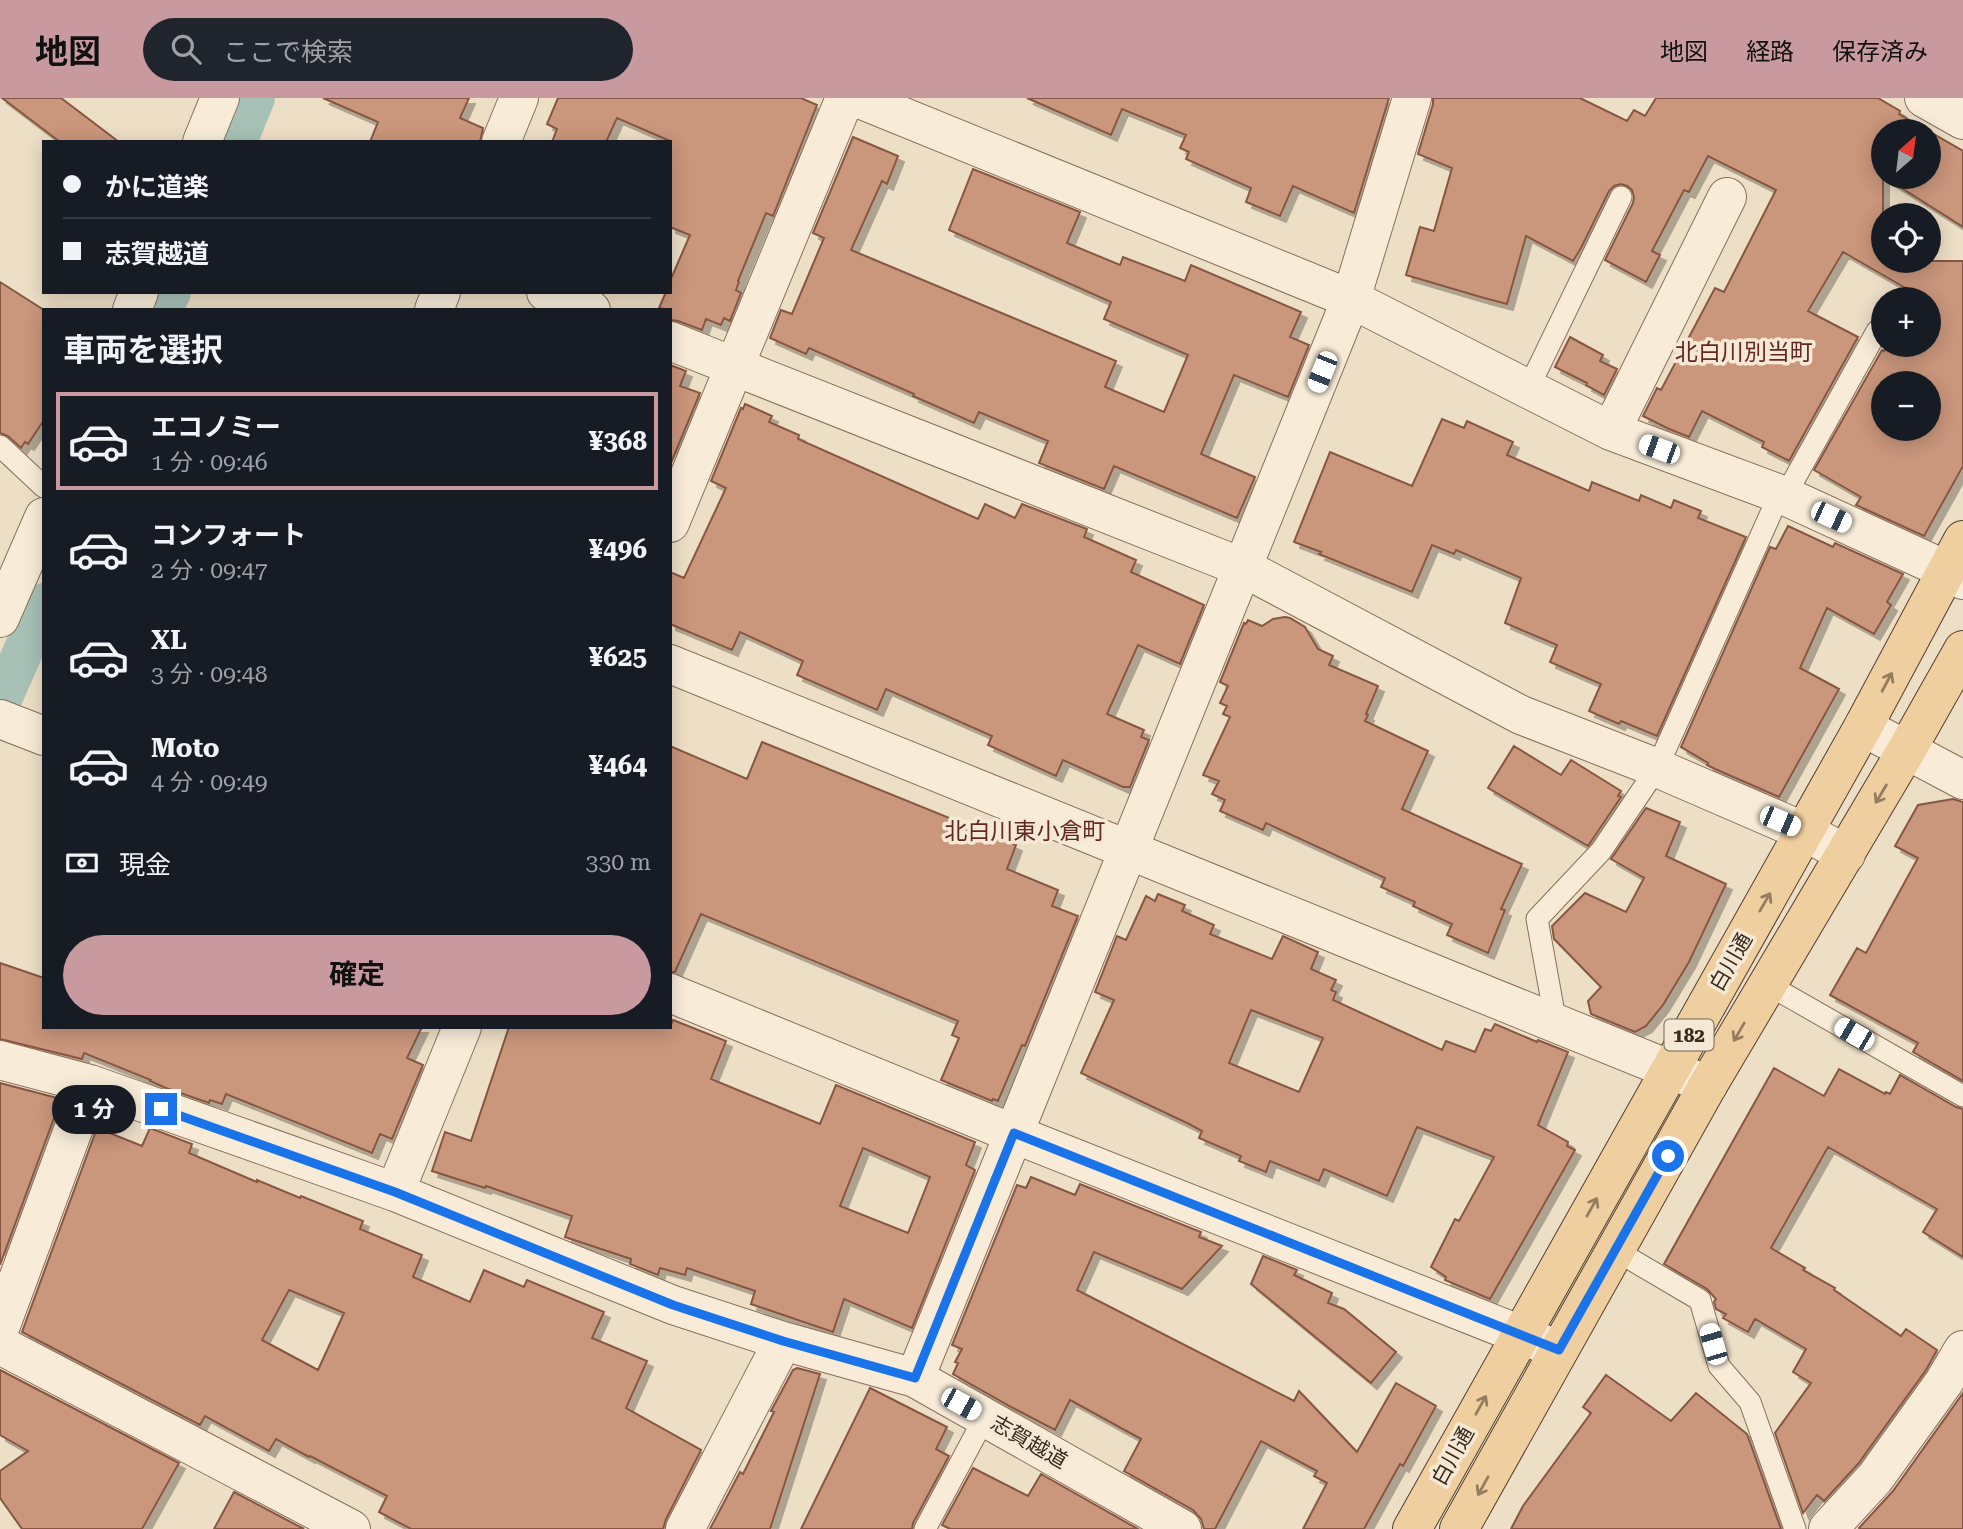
<!DOCTYPE html>
<html lang="ja">
<head>
<meta charset="utf-8">
<style>
	body { margin:0; font-family:"Roboto Serif","Noto Sans JP",serif; background:#20242c; color:#f1f3f6; height:100vh; display:flex; flex-direction:column; font-size:26px; white-space:nowrap }
	* { box-sizing:border-box; margin:0 }
	p { font-size:23px; color:#9ea1a6 }
	.icon { flex:none; width:38px; height:38px; fill:none; stroke:currentColor; stroke-width:2; stroke-linecap:round; stroke-linejoin:round }
	.map { position:relative; flex:1; overflow:hidden }
	.sheet { position:absolute; left:42px; top:210px; width:630px; height:721px; display:flex; flex-direction:column; background:#171b24; border-radius:0px; box-shadow:0 4px 18px #0003 }
	.sheet>* { flex:none }
	.banner { position:absolute; left:42px; top:42px; width:630px; height:154px; border-radius:0px; box-shadow:0 4px 18px #0003; display:grid; align-content:center; height:154px; padding:0 21px; background:#171b24 }
	.needle { width:46px; rotate:28deg }
	.controls { position:absolute; left:1871px; top:21px; display:grid; gap:14px }
	.controls a { display:grid; place-items:center; width:70px; height:70px; border-radius:50%; background:#171b24; box-shadow:0 4px 18px #0003; font-size:35px }
	.end { position:absolute; width:32px; height:32px; margin:-16px; border:9px solid #1a73e8; background:#fff; box-shadow:0 0 0 4px #fff }
	.from { border-radius:50% }
	.bubble { position:absolute; height:49px; border-radius:24px; background:#171b24; box-shadow:0 4px 18px #0003; font-size:23px; font-weight:700; line-height:49px; text-align:center }
	.car { position:absolute; width:21px; height:42px; margin:-21px -10px; border-radius:9px; box-shadow:0 0 5px 2px #0007; background:linear-gradient(#fff 24%,#345 0 40%,#fff 0 76%,#345 0 86%,#fff 0) }
	.banner b { display:flex; align-items:center; gap:24px; height:66px; font-size:26px }
	.banner b+b { border-top:2px solid #363941 }
	.banner i { width:18px; height:18px; background:#f1f3f6 }
	ul { padding:0; list-style:none }
	li { display:flex; align-items:center; gap:21px; height:98px; margin:0 14px 10px; padding:0 7px; border:4px solid transparent; border-radius:0px }
	li div { flex:1 }
	li b { display:block; font-size:26px }
	li em { font-style:normal; font-weight:700 }
	li.current { border-color:#c89aa0 }
	li>.icon { width:63px; height:63px; stroke-width:1.5 }
	h2 { padding:0 21px; font-size:32px; line-height:84px }
	.pay { display:flex; align-items:center; gap:18px; height:77px; padding:0 21px; font-size:26px }
	.pay p { margin-inline-start:auto }
	.action { display:flex; gap:14px; margin-top:auto; padding:14px 21px }
	.action a { flex:1; height:80px; border-radius:42px; background:#c89aa0; color:#111; font-size:28px; font-weight:700; line-height:80px; text-align:center }
	header { display:flex; align-items:center; gap:42px; box-sizing:border-box; height:98px; padding:0 35px; background:#c89aa0; color:#111 }
	header strong { font-size:33px }
	nav { display:flex; gap:38px; margin-inline-start:auto; font-size:24px }
	.search { width:490px; height:63px; background:#20242c; display:flex; align-items:center; gap:18px; box-sizing:border-box; padding:0 24px; border-radius:38px; color:#9ea1a6; font-size:26px }
	.map>svg:first-child { display:block }
	.lines { fill:none; stroke-linecap:round; stroke-linejoin:round }
	.canal { stroke:#a7c1b7; stroke-width:40 }
	.building { fill:#ca967c; stroke:#875742; stroke-width:2; fill-rule:evenodd; filter:url(#shadow) }
	.service-casing { stroke:#886f5c; stroke-width:23 }
	.minor-casing { stroke:#886f5c; stroke-width:40 }
	.primary-casing { stroke:#563e30; stroke-width:40 }
	.service { stroke:#f8ecd9; stroke-width:21 }
	.minor { stroke:#f8ecd9; stroke-width:38 }
	.primary { stroke:#efcf9f; stroke-width:38 }
	.oneway { stroke:#947c5f }
	.route { stroke:#1a73e8; stroke-width:9 }
	.labels { text-anchor:middle; stroke-width:7; stroke-linejoin:round; paint-order:stroke }
	.shield { fill:#f5e9d5; stroke:#716356; stroke-width:2 }
	.shield-label { font-size:19px; font-weight:bold; fill:#39291f }
	.street-label { font-size:21px; fill:#39291f; stroke:#f5e9d5 }
	.neighbourhood-label { font-size:23px; fill:#642820; stroke:#f5e9d5 }
</style>
</head>
<body>
<header>
<strong>地図</strong>
<div class="search"><svg class="icon" aria-label="search" viewBox="0 0 24 24"><circle cx="10" cy="10" r="6"/><path d="M15 15l6 6"/></svg>ここで検索</div>
<nav><a>地図</a><a>経路</a><a>保存済み</a></nav>
</header>
<div class="map">
<svg width="1963" height="1431" viewBox="0 0 1963 1431">
	<defs>
		<filter id="shadow"><feDropShadow dx="6" dy="6" stdDeviation="0" flood-color="#0004"/></filter>
	</defs>
	<rect width="100%" height="100%" fill="#eddec6"/>
	<g class="lines">
		<!-- canal -->
		<path class="canal" d="M 237,44 L 255,0
			M 162,212 L 171,194
			M 0,606 L 44,505"/>
	</g>
	<!-- building -->
	<path class="building" d="M 2,0 L 61,0 L 119,44 L 60,44 Z
		M 323,0 L 469,0 L 460,20 L 483,30 L 480,44 L 370,44 L 378,24 Z
		M 558,0 L 801,0 L 817,7 L 773,118 L 766,115 L 738,183 L 739,184 L 736,192 L 741,195 L 730,223 L 724,220 L 721,227 L 706,221 L 702,232 L 678,223 L 670,222 L 670,212 L 659,210 L 666,194 L 670,194 L 670,183 L 690,137 L 670,129 L 670,43 L 617,20 L 606,44 L 552,44 L 557,31 L 547,26 Z
		M 1027,0 L 1389,0 L 1354,115 L 1293,88 L 1280,118 L 1246,104 L 1251,90 L 1186,61 L 1189,54 L 1180,50 L 1186,37 L 1122,11 L 1111,37 Z
		M 1433,0 L 1580,0 L 1627,23 L 1634,12 L 1645,18 L 1656,0 L 1878,0 L 1900,13 L 1899,16 L 1963,53 L 1963,129 L 1884,79 L 1928,79 L 1928,33 L 1883,33 L 1883,163 L 1963,163 L 1963,368 L 1924,438 L 1856,407 L 1861,399 L 1814,372 L 1882,252 L 1884,253 L 1888,247 L 1928,247 L 1928,201 L 1913,201 L 1916,196 L 1843,154 L 1808,213 L 1858,239 L 1789,363 L 1762,349 L 1764,344 L 1702,313 L 1689,339 L 1669,331 L 1643,318 L 1657,290 L 1661,292 L 1715,190 L 1724,194 L 1776,92 L 1708,58 L 1689,94 L 1684,92 L 1652,153 L 1660,157 L 1646,184 L 1605,162 L 1633,105 L 1634,99 L 1632,92 L 1627,88 L 1621,86 L 1614,88 L 1609,93 L 1581,150 L 1573,163 L 1526,138 L 1507,206 L 1484,200 L 1406,177 L 1420,129 L 1434,133 L 1452,70 L 1418,56 L 1433,6 ZM 1883,285 L 1928,285 L 1928,331 L 1883,331 Z
		M 853,39 L 898,58 L 887,86 L 882,83 L 851,152 L 1116,263 L 1105,289 L 1164,314 L 1188,257 L 1104,221 L 1111,204 L 949,132 L 973,71 L 1080,114 L 1067,145 L 1120,167 L 1123,159 L 1185,183 L 1191,167 L 1301,214 L 1290,239 L 1309,247 L 1288,299 L 1234,277 L 1201,356 L 1255,379 L 1237,420 L 1114,368 L 1104,391 L 1039,365 L 1048,343 L 979,314 L 974,325 L 913,298 L 914,296 L 809,250 L 806,256 L 770,240 L 781,212 L 792,216 L 824,140 L 813,135 Z
		M 0,184 L 44,212 L 44,322 L 28,346 L 25,344 L 21,350 L 8,338 L 0,335 Z
		M 1570,239 L 1603,257 L 1600,263 L 1617,271 L 1604,297 L 1586,287 L 1587,285 L 1555,269 Z
		M 670,267 L 686,273 L 680,288 L 700,295 L 671,365 Z
		M 745,306 L 772,318 L 769,324 L 799,337 L 798,341 L 978,421 L 985,406 L 1015,420 L 1022,406 L 1087,431 L 1084,439 L 1136,462 L 1131,474 L 1204,507 L 1180,566 L 1138,547 L 1107,616 L 1144,632 L 1141,639 L 1149,642 L 1130,689 L 1123,689 L 1063,662 L 1056,678 L 988,647 L 992,638 L 886,591 L 877,612 L 797,577 L 803,563 L 740,534 L 732,552 L 670,526 L 670,474 L 684,480 L 726,390 L 711,383 L 741,310 L 743,311 Z
		M 1442,321 L 1464,330 L 1467,323 L 1513,344 L 1507,357 L 1589,393 L 1592,384 L 1639,403 L 1641,397 L 1671,410 L 1674,402 L 1701,413 L 1698,420 L 1746,439 L 1657,638 L 1621,623 L 1619,626 L 1589,613 L 1601,586 L 1550,564 L 1557,547 L 1505,525 L 1521,480 L 1456,452 L 1454,456 L 1432,447 L 1412,494 L 1319,456 L 1321,454 L 1294,444 L 1330,354 L 1412,388 Z
		M 1788,428 L 1833,449 L 1835,445 L 1903,476 L 1887,504 L 1891,507 L 1874,536 L 1827,510 L 1800,570 L 1839,591 L 1779,699 L 1715,671 L 1707,667 L 1708,665 L 1681,649 L 1770,449 L 1776,451 Z
		M 1285,519 L 1290,520 L 1305,529 L 1318,551 L 1333,558 L 1329,567 L 1378,588 L 1366,616 L 1368,617 L 1365,623 L 1428,653 L 1402,711 L 1522,766 L 1501,811 L 1505,812 L 1488,855 L 1447,837 L 1452,826 L 1413,808 L 1415,804 L 1381,789 L 1385,780 L 1266,725 L 1263,732 L 1220,713 L 1225,702 L 1212,696 L 1219,683 L 1203,677 L 1230,619 L 1223,616 L 1227,608 L 1220,605 L 1228,588 L 1220,584 L 1244,525 L 1246,526 L 1248,522 L 1262,528 L 1273,521 Z
		M 762,644 L 1016,747 L 1007,771 L 1058,792 L 1052,808 L 1078,818 L 1025,948 L 1022,947 L 998,1003 L 993,1001 L 992,1003 L 941,982 L 959,940 L 952,937 L 958,923 L 701,816 L 675,874 L 670,874 L 670,648 L 747,681 Z
		M 1514,648 L 1561,677 L 1571,662 L 1621,693 L 1618,698 L 1621,699 L 1588,748 L 1488,690 Z
		M 1953,701 L 1963,704 L 1963,983 L 1913,954 L 1918,945 L 1830,897 L 1857,850 L 1866,855 L 1918,760 L 1895,748 L 1918,707 Z
		M 1646,710 L 1680,724 L 1666,758 L 1726,786 L 1689,864 L 1663,907 L 1646,928 L 1635,934 L 1591,916 L 1588,903 L 1601,889 L 1554,841 L 1552,828 L 1585,795 L 1626,814 L 1644,780 L 1611,761 Z
		M 1158,796 L 1185,807 L 1182,813 L 1214,827 L 1210,836 L 1272,861 L 1283,838 L 1318,854 L 1311,871 L 1336,882 L 1331,892 L 1336,894 L 1333,902 L 1442,952 L 1446,943 L 1475,954 L 1485,931 L 1491,933 L 1495,926 L 1537,944 L 1538,942 L 1568,954 L 1538,1027 L 1568,1044 L 1567,1048 L 1575,1052 L 1490,1201 L 1445,1182 L 1446,1179 L 1431,1169 L 1455,1121 L 1459,1123 L 1494,1059 L 1417,1029 L 1387,1098 L 1324,1071 L 1319,1083 L 1270,1063 L 1266,1074 L 1239,1063 L 1241,1058 L 1199,1040 L 1202,1033 L 1189,1026 L 1081,975 L 1114,902 L 1095,894 L 1117,838 L 1126,842 L 1146,798 L 1155,803 ZM 1251,912 L 1323,940 L 1299,994 L 1229,965 Z
		M 0,865 L 44,880 L 44,929 L 422,929 L 407,960 L 423,967 L 392,1041 L 380,1036 L 372,1055 L 226,996 L 222,1006 L 210,1002 L 209,1005 L 166,990 L 150,983 L 151,982 L 84,955 L 82,961 L 0,941 Z
		M 673,922 L 726,943 L 711,981 L 820,1026 L 836,987 L 975,1044 L 966,1067 L 975,1072 L 912,1230 L 844,1201 L 833,1234 L 751,1206 L 755,1193 L 687,1170 L 685,1177 L 660,1170 L 658,1177 L 630,1166 L 631,1161 L 565,1139 L 572,1118 L 486,1088 L 485,1090 L 432,1073 L 445,1034 L 471,1043 L 509,929 L 670,929 ZM 863,1050 L 930,1079 L 908,1135 L 840,1108 Z
		M 1774,970 L 1824,998 L 1839,971 L 1885,996 L 1886,994 L 1890,996 L 1900,977 L 1956,1009 L 1963,1011 L 1963,1159 L 1923,1134 L 1937,1111 L 1828,1049 L 1771,1150 L 1805,1170 L 1803,1172 L 1835,1190 L 1834,1192 L 1901,1238 L 1906,1231 L 1937,1252 L 1926,1272 L 1858,1366 L 1824,1403 L 1817,1397 L 1803,1415 L 1775,1335 L 1811,1285 L 1793,1274 L 1806,1251 L 1755,1221 L 1748,1234 L 1723,1220 L 1726,1216 L 1716,1211 L 1714,1204 L 1716,1201 L 1707,1191 L 1664,1166 Z
		M 0,985 L 61,1001 L 0,1167 Z
		M 97,1030 L 142,1048 L 150,1030 L 192,1046 L 189,1055 L 257,1084 L 257,1082 L 300,1100 L 301,1098 L 363,1123 L 360,1131 L 422,1157 L 413,1179 L 470,1204 L 484,1172 L 524,1189 L 527,1182 L 604,1214 L 592,1240 L 647,1263 L 626,1310 L 701,1352 L 666,1421 L 663,1431 L 411,1431 L 379,1414 L 387,1398 L 310,1358 L 309,1359 L 276,1341 L 269,1353 L 205,1318 L 200,1327 L 22,1234 ZM 289,1192 L 344,1215 L 318,1272 L 262,1242 Z
		M 1031,1079 L 1075,1097 L 1080,1086 L 1201,1134 L 1199,1139 L 1222,1148 L 1182,1191 L 1094,1154 L 1077,1192 L 1294,1303 L 1299,1293 L 1357,1354 L 1396,1285 L 1436,1308 L 1403,1368 L 1400,1366 L 1364,1431 L 1303,1431 L 1327,1385 L 1314,1378 L 1317,1373 L 1261,1343 L 1215,1431 L 1204,1431 L 1201,1421 L 1193,1412 L 1124,1373 L 1141,1341 L 1070,1302 L 1055,1332 L 1013,1310 L 953,1276 L 958,1265 L 955,1264 L 962,1251 L 952,1247 L 1017,1087 L 1026,1090 Z
		M 1263,1158 L 1297,1172 L 1294,1177 L 1332,1195 L 1328,1205 L 1344,1211 L 1396,1254 L 1371,1285 L 1251,1186 Z
		M 797,1270 L 820,1276 L 770,1431 L 710,1431 L 740,1374 L 743,1376 L 774,1314 L 771,1313 L 793,1272 Z
		M 0,1272 L 179,1365 L 142,1431 L 22,1431 L 0,1400 L 0,1373 L 28,1353 L 0,1337 Z
		M 1606,1277 L 1671,1323 L 1696,1295 L 1747,1336 L 1781,1431 L 1511,1431 L 1523,1408 L 1591,1315 L 1583,1309 Z
		M 870,1290 L 947,1329 L 936,1351 L 949,1358 L 913,1425 L 912,1431 L 801,1431 Z
		M 1963,1295 L 1963,1431 L 1860,1431 L 1859,1430 L 1893,1393 Z
		M 973,1370 L 1028,1398 L 1041,1376 L 1138,1431 L 950,1431 L 942,1427 Z
		M 234,1394 L 304,1431 L 214,1431 Z"/>
	<g class="lines">
		<defs>
			<path id="service" d="M 1528,291 L 1621,99
				M 0,348 L 44,389
				M 1785,398 L 1877,233
				M 1767,886 L 1963,998
				M 1556,926 L 1537,821 L 1601,753 L 1657,670 L 1780,395
				M 1615,1152 L 1700,1202 L 1719,1268 L 1750,1304 L 1795,1431
				M 925,1431 L 985,1319"/>
			<path id="minor" d="M 857,0 L 1351,201 L 1611,333 L 1785,398 L 1946,472 L 1963,482
				M 1924,0 L 1963,22
				M 202,44 L 220,0
				M 501,44 L 519,0
				M 546,194 L 591,212
				M 132,212 L 139,194
				M 434,212 L 441,194
				M 670,243 L 1244,470 L 1521,617 L 1657,670 L 1805,734 L 1846,756
				M 1611,333 L 1727,99
				M 670,425 L 845,0
				M 0,520 L 44,419
				M 670,566 L 1708,987
				M 0,621 L 44,638
				M 1863,629 L 1963,682
				M 670,895 L 1014,1036 L 1559,1252
				M 0,962 L 90,986 L 395,1094 L 673,1207 L 783,1243 L 915,1280 L 1182,1431
				M 395,1094 L 462,929
				M 0,1230 L 90,986
				M 0,1247 L 351,1431
				M 915,1280 L 1351,201 L 1412,0
				M 685,1431 L 783,1243
				M 1828,1431 L 1875,1380 L 1944,1284 L 1963,1252"/>
			<path id="primary" d="M 1412,1431 L 1863,629 L 1963,442
				M 1459,1431 L 1708,987 L 1906,653 L 1963,552"/>
		</defs>
		<!-- service casing -->
		<use href="#service" class="service-casing"/>
		<!-- minor casing -->
		<use href="#minor" class="minor-casing"/>
		<!-- primary casing -->
		<use href="#primary" class="primary-casing"/>
		<!-- service -->
		<use href="#service" class="service"/>
		<!-- minor -->
		<use href="#minor" class="minor"/>
		<!-- primary -->
		<use href="#primary" class="primary"/>
	</g>
	<!-- one-way arrows -->
	<defs><path id="oneway-shaft" d="M-6 0H5M1.5-3L5.5 0L1.5 3" fill="none" stroke-width="1.6" stroke-linecap="round" stroke-linejoin="round" transform="scale(1.75)"/></defs>
	<g class="oneway">
		<use href="#oneway-shaft" transform="translate(1887 584) rotate(-62)"/>
		<use href="#oneway-shaft" transform="translate(1881 696) rotate(121)"/>
		<use href="#oneway-shaft" transform="translate(1765 804) rotate(-60)"/>
		<use href="#oneway-shaft" transform="translate(1739 934) rotate(120)"/>
		<use href="#oneway-shaft" transform="translate(1592 1109) rotate(-61)"/>
		<use href="#oneway-shaft" transform="translate(1481 1307) rotate(-61)"/>
		<use href="#oneway-shaft" transform="translate(1483 1388) rotate(119)"/>
	</g>
	<g class="lines">
		<!-- route -->
		<path class="route" d="M 161,1011 L 395,1094 L 673,1207 L 783,1243 L 915,1280 L 1014,1035 L 1559,1252 L 1668,1058"/>
	</g>
	<g class="labels">
		<!-- shield labels -->
		<rect class="shield" x="1664.5" y="921.5" width="49" height="31" rx="5"/>
		<g class="shield-label">
			<text x="1689" y="944">182</text>
		</g>
		<!-- street labels -->
		<g class="street-label">
			<text transform="translate(1731 864) rotate(-60)" y="7">白川通</text>
			<text transform="translate(1029 1344) rotate(30)" y="7">志賀越道</text>
			<text transform="translate(1453 1358) rotate(-61)" y="7">白川通</text>
		</g>
		<!-- neighbourhood labels -->
		<g class="neighbourhood-label">
			<text x="1744" y="262">北白川別当町</text>
			<text x="1025" y="741">北白川東小倉町</text>
		</g>
	</g>
</svg>
<div class="controls">
<a><svg class="needle" viewBox="-14 -14 28 28"><path d="M0-13l5 13h-10z" fill="#e53935"/><path d="M0 13l5-13h-10z" fill="#9ea1a6"/></svg></a>
<a><svg class="icon" aria-label="locate" viewBox="0 0 24 24"><circle cx="12" cy="12" r="6"/><path d="M12 2v4M12 18v4M2 12h4M18 12h4"/></svg></a>
<a>+</a>
<a>−</a>
</div>
<i class="end from" style="left:1668px;top:1058px"></i>
<i class="end" style="left:161px;top:1011px"></i>
<div class="bubble" style="left:52px;top:987px;width:84px">1 分</div>
<i class="car" style="left:1322px;top:274px;rotate:202deg"></i>
<i class="car" style="left:1659px;top:351px;rotate:290deg"></i>
<i class="car" style="left:1831px;top:419px;rotate:115deg"></i>
<i class="car" style="left:1780px;top:723px;rotate:113deg"></i>
<i class="car" style="left:1854px;top:936px;rotate:300deg"></i>
<i class="car" style="left:1713px;top:1246px;rotate:344deg"></i>
<i class="car" style="left:961px;top:1306px;rotate:119deg"></i>
<div class="banner">
<b><i class="from"></i>かに道楽</b>
<b><i></i>志賀越道</b>
</div>
<section class="sheet">
<h2>車両を選択</h2>
<ul>
<li class="current"><svg class="icon" aria-label="car" viewBox="0 0 24 24"><path d="M5 17H2v-5l4-1 3-4h7l3 4 3 1v5h-3M9 17h6M6 11h13"/><circle cx="7" cy="17" r="2"/><circle cx="17" cy="17" r="2"/></svg><div><b>エコノミー</b><p>1 分 · 09:46</p></div><em>¥368</em></li>
<li><svg class="icon" aria-label="car" viewBox="0 0 24 24"><path d="M5 17H2v-5l4-1 3-4h7l3 4 3 1v5h-3M9 17h6M6 11h13"/><circle cx="7" cy="17" r="2"/><circle cx="17" cy="17" r="2"/></svg><div><b>コンフォート</b><p>2 分 · 09:47</p></div><em>¥496</em></li>
<li><svg class="icon" aria-label="car" viewBox="0 0 24 24"><path d="M5 17H2v-5l4-1 3-4h7l3 4 3 1v5h-3M9 17h6M6 11h13"/><circle cx="7" cy="17" r="2"/><circle cx="17" cy="17" r="2"/></svg><div><b>XL</b><p>3 分 · 09:48</p></div><em>¥625</em></li>
<li><svg class="icon" aria-label="car" viewBox="0 0 24 24"><path d="M5 17H2v-5l4-1 3-4h7l3 4 3 1v5h-3M9 17h6M6 11h13"/><circle cx="7" cy="17" r="2"/><circle cx="17" cy="17" r="2"/></svg><div><b>Moto</b><p>4 分 · 09:49</p></div><em>¥464</em></li>
</ul>
<div class="pay"><svg class="icon" aria-label="cash" viewBox="0 0 24 24"><path d="M3 7h18v10H3z"/><circle cx="12" cy="12" r="2"/></svg>現金<p>330 m</p></div>
<div class="action"><a>確定</a></div>
</section>
</div>
</body>
</html>
